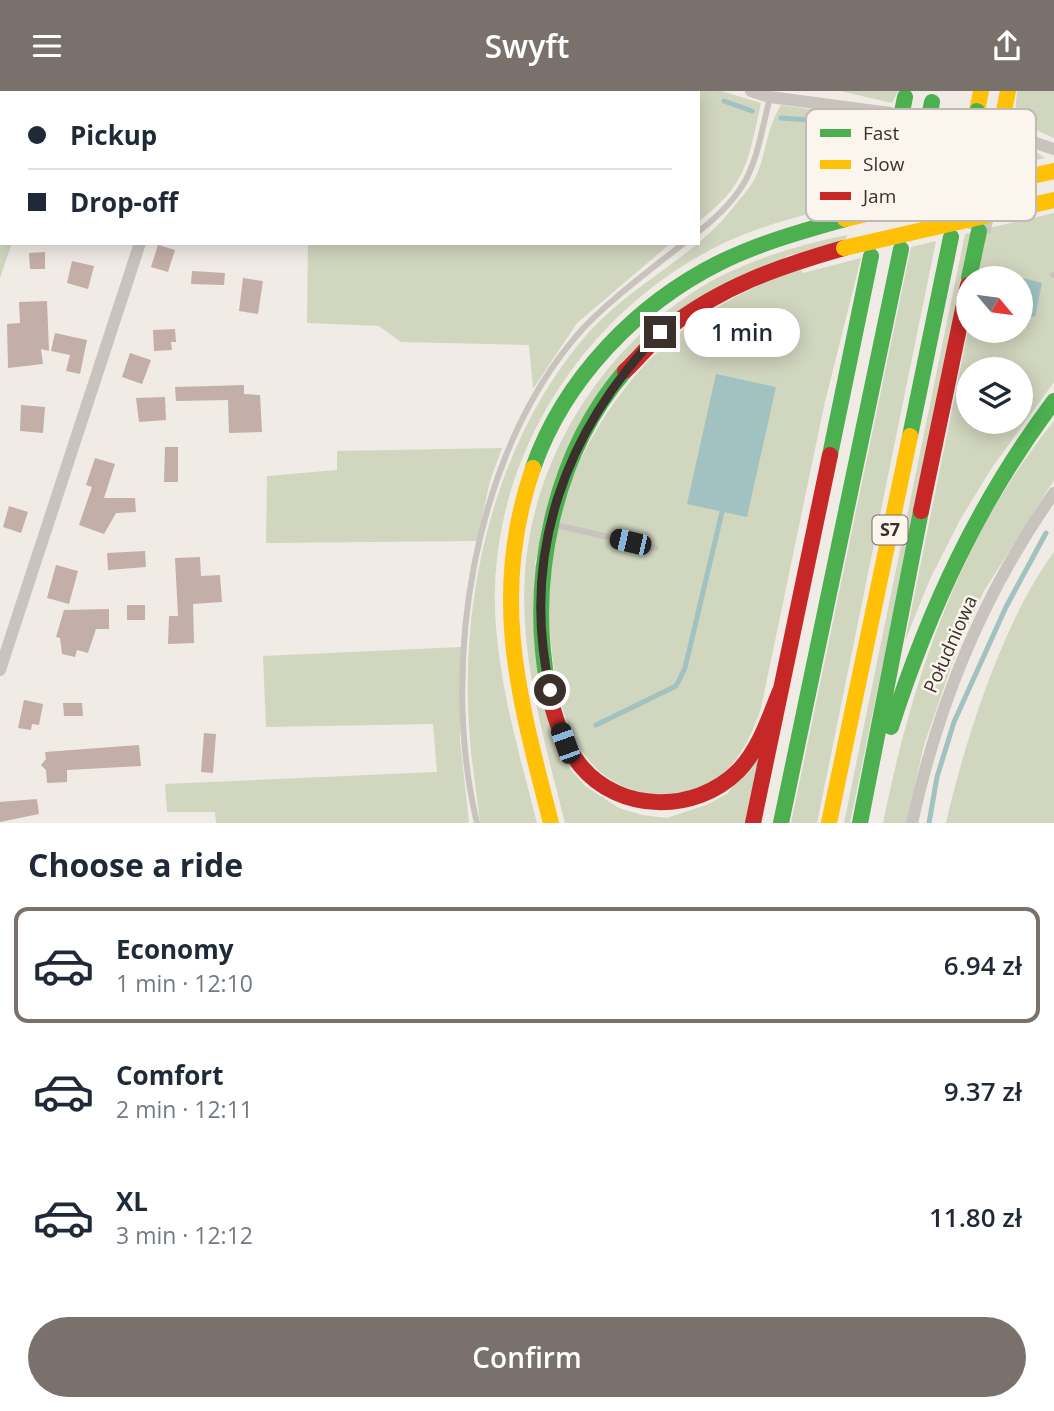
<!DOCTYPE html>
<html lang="en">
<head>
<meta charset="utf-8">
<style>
	body { margin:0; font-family:"Open Sans",sans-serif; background:#f6f6f7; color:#1f2937; height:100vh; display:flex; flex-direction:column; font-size:26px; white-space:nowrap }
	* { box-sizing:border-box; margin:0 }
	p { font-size:23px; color:#747a83 }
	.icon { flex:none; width:38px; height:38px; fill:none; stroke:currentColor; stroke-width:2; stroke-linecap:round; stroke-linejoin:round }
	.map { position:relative; height:732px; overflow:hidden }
	.panel { display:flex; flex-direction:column; background:#fff; flex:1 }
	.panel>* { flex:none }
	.top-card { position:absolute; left:0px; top:0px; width:700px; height:154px; box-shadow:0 4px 18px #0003; display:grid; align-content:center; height:154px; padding:0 28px; background:#fff }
	.needle { width:46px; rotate:119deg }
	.controls { position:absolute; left:956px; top:175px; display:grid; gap:14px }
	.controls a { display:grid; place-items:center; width:77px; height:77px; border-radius:50%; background:#fff; box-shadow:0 4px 18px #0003; font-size:35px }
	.end { position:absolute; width:32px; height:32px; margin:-16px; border:9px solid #3b302b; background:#fff; box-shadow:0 0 0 4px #fff }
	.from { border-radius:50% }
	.bubble { position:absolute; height:49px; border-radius:24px; background:#fff; box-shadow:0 4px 18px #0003; font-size:23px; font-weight:600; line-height:49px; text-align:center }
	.car { position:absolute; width:21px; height:42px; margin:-21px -10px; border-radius:9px; box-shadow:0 0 5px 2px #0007; background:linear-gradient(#222 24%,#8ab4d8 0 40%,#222 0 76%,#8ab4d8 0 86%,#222 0) }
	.top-card b { display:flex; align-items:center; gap:24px; height:66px; font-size:26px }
	.top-card b+b { border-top:2px solid #e0e1e3 }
	.top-card i { width:18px; height:18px; background:#1f2937 }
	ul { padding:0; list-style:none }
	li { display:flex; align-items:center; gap:21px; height:116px; margin:0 14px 10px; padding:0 14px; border:4px solid transparent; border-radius:14px }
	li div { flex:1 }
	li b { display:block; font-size:26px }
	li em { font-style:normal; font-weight:600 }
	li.current { border-color:#7a716c }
	li>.icon { width:63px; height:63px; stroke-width:1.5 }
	h2 { padding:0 28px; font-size:32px; line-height:84px }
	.action { display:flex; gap:14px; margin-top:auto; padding:14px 28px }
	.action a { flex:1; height:80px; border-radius:42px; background:#7a716c; color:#fff; font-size:28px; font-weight:600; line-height:80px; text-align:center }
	header { display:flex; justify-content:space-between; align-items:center; height:91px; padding:0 28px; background:#7a716c; color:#fff; font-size:32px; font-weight:600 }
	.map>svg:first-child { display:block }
	.green { fill:#d1d6bf; fill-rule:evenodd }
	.water { fill:#a1c2c1 }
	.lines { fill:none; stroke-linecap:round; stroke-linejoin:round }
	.stream { stroke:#a1c2c1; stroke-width:5 }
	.building { fill:#c3afa7 }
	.street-tunnel { stroke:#ccc6c0; stroke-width:12; stroke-dasharray:12 6; stroke-linecap:butt }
	.highway-tunnel { stroke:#ccc6c0; stroke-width:23; stroke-dasharray:23 11; stroke-linecap:butt }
	.lane { stroke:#c9c3be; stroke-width:6 }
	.street { stroke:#c9c3be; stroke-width:12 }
	.fast { stroke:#4caf50; stroke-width:16 }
	.slow { stroke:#ffc107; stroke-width:16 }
	.jam { stroke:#c62828; stroke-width:16 }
	.fast-bridge { stroke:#4caf50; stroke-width:16 }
	.slow-bridge { stroke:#ffc107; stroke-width:16 }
	.jam-bridge { stroke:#c62828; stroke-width:16 }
	.route { stroke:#3b302b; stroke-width:9 }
	.labels { text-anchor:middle; stroke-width:5; stroke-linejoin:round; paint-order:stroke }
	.shield { fill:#fbf5ee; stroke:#756b66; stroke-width:2 }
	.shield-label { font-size:18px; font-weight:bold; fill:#3b302b }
	.street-label { font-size:19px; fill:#3b302b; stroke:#fbf5ee }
	.key { fill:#fbf5ee; stroke:#c1bab4; stroke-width:2 }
	.key-label { font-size:19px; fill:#3b302b }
</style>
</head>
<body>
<header><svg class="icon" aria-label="menu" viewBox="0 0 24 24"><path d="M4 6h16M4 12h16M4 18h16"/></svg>Swyft<svg class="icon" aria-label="share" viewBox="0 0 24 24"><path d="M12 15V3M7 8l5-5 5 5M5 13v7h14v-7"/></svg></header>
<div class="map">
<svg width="1054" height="732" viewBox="0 0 1054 732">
	<rect width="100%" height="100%" fill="#f0ebe5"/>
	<!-- green -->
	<path class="green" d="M 0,0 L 94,0 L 2,2 L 2,152 L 12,152 L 0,187 Z
		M 434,0 L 721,0 L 761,12 C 748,69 748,93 698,131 L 698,2 Z
		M 840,0 L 898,0 L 892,12 Z
		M 1017,0 L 1054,0 L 1054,47 L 1034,38 L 1014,35 Z
		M 781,14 L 888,30 L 871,107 C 822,120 770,130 724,152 C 586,218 490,364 495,519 C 498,591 519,662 537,732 L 480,732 C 477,704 472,676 470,648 C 458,507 494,349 589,241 C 631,194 693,167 732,118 C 740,108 752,95 757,83 C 767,59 767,36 781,14 Z
		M 1011,52 L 1032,58 L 1045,67 L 1006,76 Z
		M 1054,122 L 1054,291 L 991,378 L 960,429 L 930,488 L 905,550 L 968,240 L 1020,240 L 1020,187 L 976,187 L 985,138 ZM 968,278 L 1020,278 L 1020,331 L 968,331 Z
		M 972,141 L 850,732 L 844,732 L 965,143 Z
		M 847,144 L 846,149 L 787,165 L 624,269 L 535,471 L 570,678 L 585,695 L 619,717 L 642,724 L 667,727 L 706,714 L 727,703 L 760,663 L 746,732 L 565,732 C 545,651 519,566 525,482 C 533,361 611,244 717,187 C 758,166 802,153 847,144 Z
		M 936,150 L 817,732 L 791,732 L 911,156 Z
		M 308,152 L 671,152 L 577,232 L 533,298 L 529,254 L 401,251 L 379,235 L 307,232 Z
		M 861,167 L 824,315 L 761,617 C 752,644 738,674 713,690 C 698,698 677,703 661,708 C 644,702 621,697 607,686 C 536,638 541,466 569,395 C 584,356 607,318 634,286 C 678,234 737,200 801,178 L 803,182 Z
		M 1054,330 L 1054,389 L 984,500 L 959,553 L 924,654 L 906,732 L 883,732 C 912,589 960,445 1054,330 Z
		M 502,357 L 490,390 L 477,450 L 266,452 L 267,385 L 337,379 L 337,360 Z
		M 1054,461 L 1054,732 L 946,732 C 965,649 1003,530 1054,461 Z
		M 461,556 L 460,649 L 469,732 L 216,732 L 215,721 L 167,721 L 165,693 L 437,681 L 433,633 L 266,636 L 263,565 Z"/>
	<!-- water -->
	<path class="water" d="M 1023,187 L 1042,192 L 1035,226 L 1020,222 Z
		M 716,283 L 776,296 L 747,426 L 687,413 Z"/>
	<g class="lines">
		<!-- stream -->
		<path class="stream" d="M 724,10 L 752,20
			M 781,27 L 878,34
			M 596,634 L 676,595 L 685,577 L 722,421
			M 929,732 L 937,686 L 954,631 L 1006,516 L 1046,442"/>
	</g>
	<!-- building -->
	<path class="building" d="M 158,154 L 175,159 L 168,181 L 151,176 Z
		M 45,161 L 45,178 L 30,178 L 29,162 Z
		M 72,170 L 94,175 L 88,198 L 67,192 Z
		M 192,180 L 225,182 L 224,194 L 191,193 Z
		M 243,187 L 263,190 L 258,223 L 239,220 Z
		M 47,210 L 49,260 L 41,258 L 43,273 L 8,277 L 7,233 L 20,232 L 19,211 Z
		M 175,238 L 176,251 L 171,251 L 172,259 L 154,260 L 153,239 Z
		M 55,242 L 87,249 L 80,283 L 66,280 L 70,264 L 51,260 Z
		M 130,262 L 151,269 L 142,293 L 122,286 Z
		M 244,294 L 244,303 L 260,304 L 262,341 L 229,342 L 228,309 L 176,310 L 175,296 Z
		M 165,306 L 166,329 L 139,331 L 136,307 Z
		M 21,314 L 45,316 L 43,342 L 20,340 Z
		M 165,356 L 178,356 L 178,391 L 164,391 Z
		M 95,367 L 115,373 L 104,407 L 135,407 L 136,421 L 116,422 L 104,443 L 79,434 L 92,396 L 86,394 Z
		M 9,415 L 28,421 L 21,442 L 3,436 Z
		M 145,460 L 146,476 L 108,479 L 107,462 Z
		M 200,466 L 201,485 L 220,484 L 222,511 L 193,513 L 194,552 L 168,553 L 169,525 L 178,525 L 175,467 Z
		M 56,474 L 78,480 L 69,513 L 47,507 Z
		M 127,514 L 145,514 L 145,529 L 127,529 Z
		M 109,518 L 109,538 L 96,538 L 88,562 L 77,559 L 75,566 L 62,563 L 60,547 L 56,546 L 64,519 Z
		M 24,609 L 43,613 L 39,634 L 32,633 L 31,639 L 18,637 Z
		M 63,612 L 82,612 L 83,625 L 64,625 Z
		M 204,642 L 216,643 L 213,682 L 201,681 Z
		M 139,654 L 141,675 L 67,679 L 67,691 L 47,692 L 46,679 L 41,674 L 46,668 L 45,661 Z
		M 37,708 L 39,723 L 0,731 L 0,711 Z"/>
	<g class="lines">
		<!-- street-tunnel -->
		<path class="street-tunnel" d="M 899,23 L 1005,43"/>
		<!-- highway-tunnel -->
		<path class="highway-tunnel" d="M 979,140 L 992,79"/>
		<!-- lane -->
		<path class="lane" d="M 698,141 C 755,96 754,72 770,6
			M 1053,184 L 1054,184
			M 556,434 L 656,457
			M 477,732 C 440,578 472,364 579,242 C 604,213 653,177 684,152"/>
		<!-- street -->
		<path class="street" d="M 751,0 L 770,6 L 890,22
			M 261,2 L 263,0
			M 1012,44 L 1054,58
			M 0,579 L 140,152
			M 912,732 C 938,613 983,502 1054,402"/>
		<!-- fast -->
		<path class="fast" d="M 963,86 L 968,65
			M 885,104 L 896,51
			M 969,187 L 979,140
			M 910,345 L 951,146
			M 830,364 L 871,165
			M 533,377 C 564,288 637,213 719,172 C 759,152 803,140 845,128
			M 548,596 C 528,488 553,364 625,280
			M 891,636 C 929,518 979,410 1054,310
			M 781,732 L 901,158
			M 860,732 L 921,420"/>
		<!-- slow -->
		<path class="slow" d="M 977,20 L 981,0
			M 1003,25 L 1008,0
			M 914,97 L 923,56
			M 533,377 C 489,505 519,607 551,732
			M 829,732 L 910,345"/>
		<!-- jam -->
		<path class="jam" d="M 625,280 C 639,267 652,250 667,238 C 720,196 780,175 844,157
			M 921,420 L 968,194
			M 548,596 C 553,624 562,651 580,674 C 619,722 695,723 738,680 C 759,659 769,627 780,600
			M 753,732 L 830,364"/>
		<!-- fast-bridge -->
		<path class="fast-bridge" d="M 896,51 L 905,6
			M 923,56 L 932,11
			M 968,65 L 977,20"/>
		<!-- slow-bridge -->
		<path class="slow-bridge" d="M 845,128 L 1054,80
			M 844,157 L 1054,109"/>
		<!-- jam-bridge -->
		<path class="jam-bridge" d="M 994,70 L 1003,25"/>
	</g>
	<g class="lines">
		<!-- route -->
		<path class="route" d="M 550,599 C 520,462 565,340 660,241"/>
	</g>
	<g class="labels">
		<!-- shield labels -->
		<rect class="shield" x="872.5" y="424.5" width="35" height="29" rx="5"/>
		<g class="shield-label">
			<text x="890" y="445">S7</text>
		</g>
		<!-- street labels -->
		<g class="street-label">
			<text transform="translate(950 553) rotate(-66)" y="7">Południowa</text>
		</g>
	</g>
	<!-- legend -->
	<rect x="806" y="18" width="230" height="112" rx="10" class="key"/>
	<rect x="820" y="38" width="31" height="8" fill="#4caf50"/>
	<rect x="820" y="69" width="31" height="9" fill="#ffc107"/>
	<rect x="820" y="101" width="31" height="8" fill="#c62828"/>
	<g class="key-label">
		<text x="863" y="49">Fast</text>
		<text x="863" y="80">Slow</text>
		<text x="863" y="112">Jam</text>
	</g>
</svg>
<div class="controls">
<a><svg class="needle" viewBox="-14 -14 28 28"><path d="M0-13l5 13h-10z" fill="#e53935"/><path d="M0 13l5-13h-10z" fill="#747a83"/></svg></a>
<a><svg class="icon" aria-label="layers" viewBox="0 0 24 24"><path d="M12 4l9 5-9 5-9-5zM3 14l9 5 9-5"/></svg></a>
</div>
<i class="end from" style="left:550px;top:599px"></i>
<i class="end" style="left:660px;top:241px"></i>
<div class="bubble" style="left:684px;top:217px;width:116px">1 min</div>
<i class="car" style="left:630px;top:451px;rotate:283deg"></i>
<i class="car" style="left:565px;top:652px;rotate:340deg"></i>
<div class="top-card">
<b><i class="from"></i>Pickup</b>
<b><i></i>Drop-off</b>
</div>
</div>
<section class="panel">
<h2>Choose a ride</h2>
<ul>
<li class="current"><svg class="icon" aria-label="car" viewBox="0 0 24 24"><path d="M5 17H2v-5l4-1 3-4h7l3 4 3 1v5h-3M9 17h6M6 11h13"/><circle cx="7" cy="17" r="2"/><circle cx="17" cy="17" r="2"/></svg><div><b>Economy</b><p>1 min · 12:10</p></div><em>6.94 zł</em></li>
<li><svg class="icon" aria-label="car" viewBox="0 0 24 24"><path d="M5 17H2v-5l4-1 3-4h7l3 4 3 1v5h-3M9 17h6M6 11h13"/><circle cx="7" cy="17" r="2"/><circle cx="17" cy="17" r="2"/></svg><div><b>Comfort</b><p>2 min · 12:11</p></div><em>9.37 zł</em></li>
<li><svg class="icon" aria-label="car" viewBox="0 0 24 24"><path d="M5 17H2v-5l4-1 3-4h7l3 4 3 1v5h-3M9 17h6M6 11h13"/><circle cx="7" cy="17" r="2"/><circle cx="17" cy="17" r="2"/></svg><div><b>XL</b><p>3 min · 12:12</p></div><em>11.80 zł</em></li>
</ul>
<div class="action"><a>Confirm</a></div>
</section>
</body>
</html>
